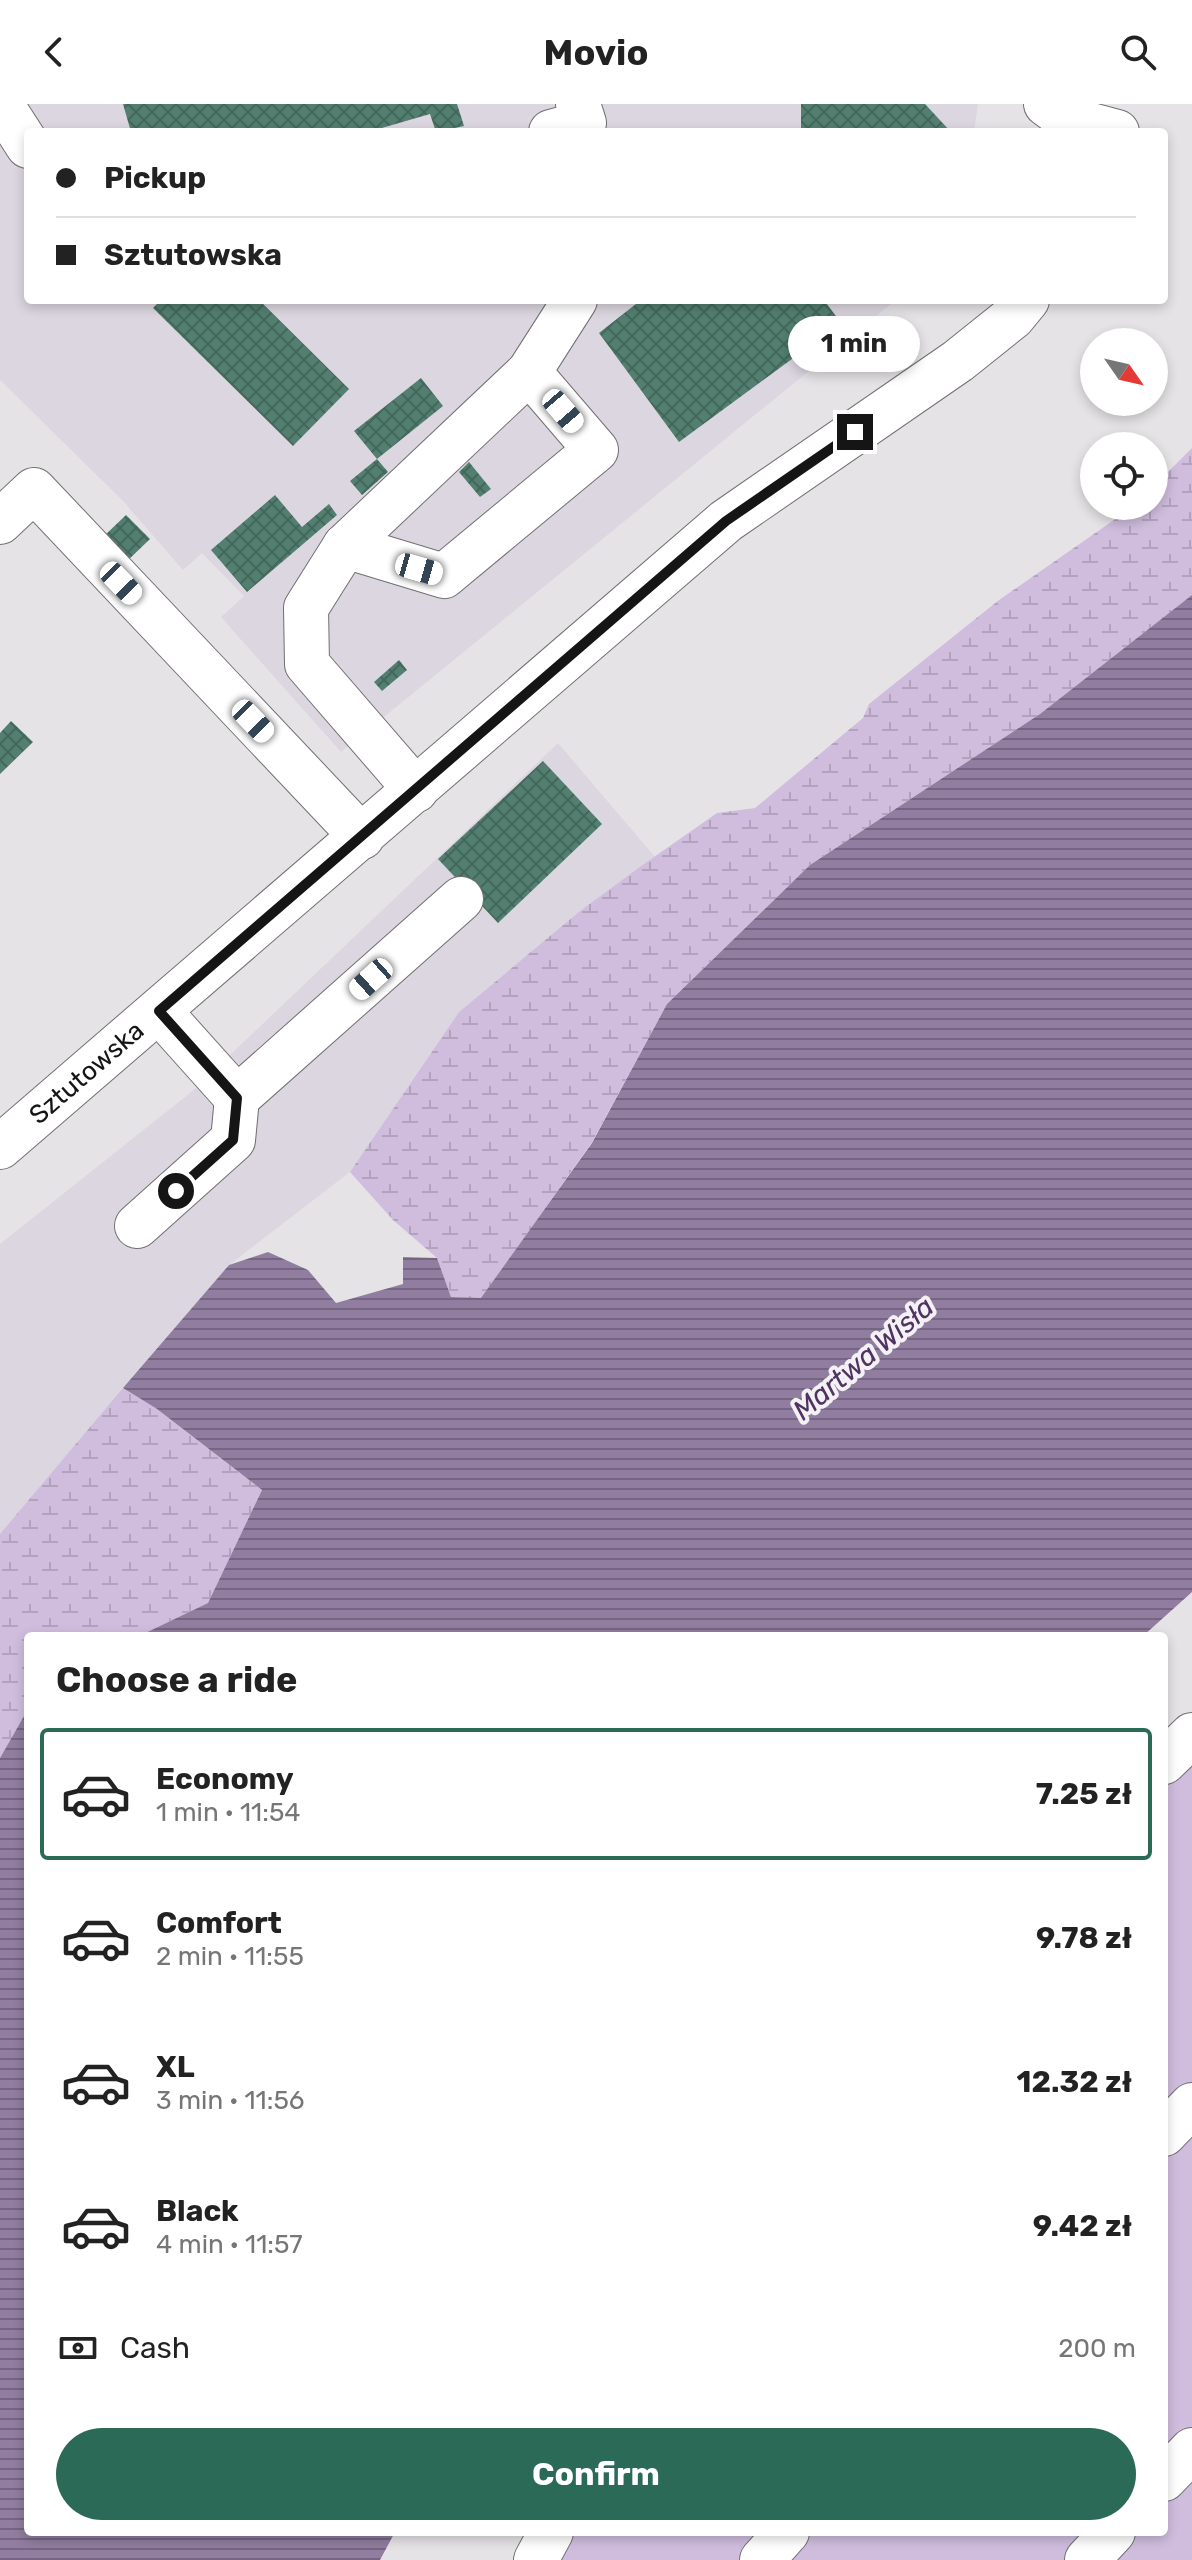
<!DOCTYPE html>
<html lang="en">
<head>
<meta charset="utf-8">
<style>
	body { margin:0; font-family:Rubik,sans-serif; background:#f2f2f2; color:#222; height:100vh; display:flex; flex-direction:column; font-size:30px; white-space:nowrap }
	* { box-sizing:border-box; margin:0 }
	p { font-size:26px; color:#767676 }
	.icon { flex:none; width:44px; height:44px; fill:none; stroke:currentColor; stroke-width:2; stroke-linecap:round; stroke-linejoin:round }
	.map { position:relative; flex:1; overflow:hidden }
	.details { position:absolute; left:24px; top:1528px; width:1144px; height:904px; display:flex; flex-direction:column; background:#fff; border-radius:8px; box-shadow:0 4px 12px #0003 }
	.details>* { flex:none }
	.top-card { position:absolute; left:24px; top:24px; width:1144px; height:176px; border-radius:8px; box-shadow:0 4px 12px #0003; display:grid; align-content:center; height:176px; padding:0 32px; background:#fff }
	.needle { width:52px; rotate:124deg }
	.fabs { position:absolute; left:1080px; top:224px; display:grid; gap:16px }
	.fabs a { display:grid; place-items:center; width:88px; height:88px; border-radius:50%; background:#fff; box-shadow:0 4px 12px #0003; font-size:40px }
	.end { position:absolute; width:36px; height:36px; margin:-18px; border:10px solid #161516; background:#fff; box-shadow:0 0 0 4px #fff }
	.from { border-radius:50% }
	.bubble { position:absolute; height:56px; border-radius:28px; background:#fff; box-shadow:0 4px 12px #0003; font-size:26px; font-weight:700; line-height:56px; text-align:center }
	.car { position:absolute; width:24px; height:48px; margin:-24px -12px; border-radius:10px; box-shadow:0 0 6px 2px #0007; background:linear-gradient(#fff 24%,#345 0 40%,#fff 0 76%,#345 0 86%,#fff 0) }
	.top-card b { display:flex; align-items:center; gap:28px; height:76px; font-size:30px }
	.top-card b+b { border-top:2px solid #e0e0e0 }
	.top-card i { width:20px; height:20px; background:#222 }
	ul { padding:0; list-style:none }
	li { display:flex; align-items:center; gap:24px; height:132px; margin:0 16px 12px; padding:0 16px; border:4px solid transparent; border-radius:8px }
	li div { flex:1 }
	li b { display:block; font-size:30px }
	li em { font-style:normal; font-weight:700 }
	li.active { border-color:#2b6a57 }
	li>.icon { width:72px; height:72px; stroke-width:1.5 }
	h2 { padding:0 32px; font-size:36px; line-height:96px }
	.pay { display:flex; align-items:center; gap:20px; height:88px; padding:0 32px; font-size:30px }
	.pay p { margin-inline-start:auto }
	.cta { display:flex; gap:16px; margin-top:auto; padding:16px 32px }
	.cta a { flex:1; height:92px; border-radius:48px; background:#2b6a57; color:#fff; font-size:32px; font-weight:700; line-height:92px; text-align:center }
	header { display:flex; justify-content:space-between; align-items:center; height:104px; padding:0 32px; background:#fff; font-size:36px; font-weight:700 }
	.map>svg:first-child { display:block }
	.built { fill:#dcd6e0 }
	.green { fill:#d0bdde }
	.wetland { fill:url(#wetland-marsh) }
	.water { fill:url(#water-rules) }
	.building { fill:url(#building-cross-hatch) }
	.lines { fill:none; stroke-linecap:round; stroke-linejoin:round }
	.minor-casing { stroke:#716f72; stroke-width:46 }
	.minor { stroke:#fff; stroke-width:44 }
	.route { stroke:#161516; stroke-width:10 }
	.labels { text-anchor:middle; stroke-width:8; stroke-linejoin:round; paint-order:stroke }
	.street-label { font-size:26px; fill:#161516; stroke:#f3f1f4 }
	.water-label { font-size:28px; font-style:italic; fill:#503362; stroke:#f3f1f4 }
</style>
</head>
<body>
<header><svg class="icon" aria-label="back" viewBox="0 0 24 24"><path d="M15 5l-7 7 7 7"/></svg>Movio<svg class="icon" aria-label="search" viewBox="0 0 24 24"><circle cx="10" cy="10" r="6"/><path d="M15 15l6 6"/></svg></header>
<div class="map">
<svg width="1192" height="2456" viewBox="0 0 1192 2456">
	<defs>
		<pattern id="wetland-marsh" width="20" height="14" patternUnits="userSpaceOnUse" patternTransform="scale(2)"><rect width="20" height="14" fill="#d0bdde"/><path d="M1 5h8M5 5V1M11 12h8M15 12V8" fill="none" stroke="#b2a2be"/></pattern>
		<pattern id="water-rules" width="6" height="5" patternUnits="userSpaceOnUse" patternTransform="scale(2)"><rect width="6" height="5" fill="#917d9f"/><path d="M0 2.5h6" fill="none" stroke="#756581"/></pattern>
		<pattern id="building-cross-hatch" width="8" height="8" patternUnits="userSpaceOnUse" patternTransform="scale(2)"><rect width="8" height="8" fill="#527f70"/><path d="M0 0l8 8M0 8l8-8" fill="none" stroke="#43675b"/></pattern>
	</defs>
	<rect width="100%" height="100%" fill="#e6e3e7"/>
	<!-- built -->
	<path class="built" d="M 0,0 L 978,0 L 974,28 L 28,28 L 28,196 L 896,196 L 341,648 L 221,513 L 244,492 L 202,449 L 183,466 L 123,397 L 0,276 Z
		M 558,639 L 655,753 L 580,807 L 459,908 L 350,1068 L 229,1161 L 0,1430 L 0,1140 L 190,989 Z"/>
	<!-- green -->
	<path class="green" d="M 1192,1620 L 1192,2456 L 525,2456 L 541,2428 L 1164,2428 L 1164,1647 Z"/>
	<!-- wetland -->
	<path class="wetland" d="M 1192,344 L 1192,491 L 1040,610 L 810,761 L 667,900 L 592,1038 L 481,1195 L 451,1193 L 437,1154 L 393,1116 L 350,1068 L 459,908 L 580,807 L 644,760 L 717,709 L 755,704 L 863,614 L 869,600 L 999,496 L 1134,402 L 1154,402 L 1154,382 Z
		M 123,1284 L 157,1305 L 262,1386 L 208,1499 L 139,1532 L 28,1532 L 28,1605 L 0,1654 L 0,1430 Z"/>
	<!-- water -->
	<path class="water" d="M 1192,491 L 1192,1488 L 1143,1532 L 139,1532 L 208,1499 L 262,1386 L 157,1305 L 123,1284 L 229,1161 L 268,1148 L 308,1166 L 336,1199 L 403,1180 L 403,1153 L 437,1154 L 451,1193 L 481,1194 L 592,1039 L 667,900 L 810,761 L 1040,610 Z
		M 28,1605 L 28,2428 L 395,2428 L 380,2456 L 0,2456 L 0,1654 Z"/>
	<!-- building -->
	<path class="building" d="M 123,0 L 457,0 L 464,22 L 436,28 L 430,10 L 368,28 L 131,28 Z
		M 801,0 L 925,0 L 951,28 L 801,25 Z
		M 161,196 L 259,196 L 349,285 L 293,342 L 153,204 Z
		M 641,196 L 824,196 L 841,219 L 679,338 L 599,229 Z
		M 421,274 L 443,302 L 377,355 L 388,368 L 362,391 L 350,377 L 377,355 L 354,327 Z
		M 469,358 L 491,385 L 480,393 L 459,368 Z
		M 275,391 L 302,423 L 329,400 L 337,411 L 247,488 L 211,446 Z
		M 126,411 L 150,435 L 125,459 L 102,434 Z
		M 399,556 L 407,566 L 382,587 L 374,578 Z
		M 11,617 L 33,638 L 0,670 L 0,629 Z
		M 543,657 L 602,720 L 498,819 L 438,755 Z"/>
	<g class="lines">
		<defs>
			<g id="minor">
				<path d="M 1,0 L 28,42"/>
				<path d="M 1046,0 L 1065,14 L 1117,28"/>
				<path d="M 551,28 L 584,19 L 578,0"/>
				<path d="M 0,418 L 34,386 L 362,733"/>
				<path d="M 345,442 L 444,472 L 596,346 L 529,268"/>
				<path d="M 416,686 L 307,560 L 306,504 L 345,442 L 529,268 L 575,196"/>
				<path d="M 159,907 L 237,994 L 461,795"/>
				<path id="s1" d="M 0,1043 L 726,417 L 958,257 L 1013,213 L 1027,196"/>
				<path d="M 137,1122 L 233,1036 L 237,994"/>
				<path d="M 1164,1658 L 1192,1631"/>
				<path d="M 1164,2030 L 1192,2001"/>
				<path d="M 1164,2375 L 1192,2346"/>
				<path d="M 536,2456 L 551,2428"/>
				<path d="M 762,2456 L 787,2428"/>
				<path d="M 1087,2456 L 1113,2428"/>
			</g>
		</defs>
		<!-- minor casing -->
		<use href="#minor" class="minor-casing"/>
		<!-- minor -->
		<use href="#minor" class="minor"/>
	</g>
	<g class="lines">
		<!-- route -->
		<path class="route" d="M 176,1087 L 233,1036 L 237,994 L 159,907 L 726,417 L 855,328"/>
	</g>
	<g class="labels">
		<!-- street labels -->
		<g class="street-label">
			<text dy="9" stroke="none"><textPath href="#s1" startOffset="114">Sztutowska</textPath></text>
		</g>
		<!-- water labels -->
		<g class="water-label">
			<text transform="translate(863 1254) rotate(-40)" y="10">Martwa Wisła</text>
		</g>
	</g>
</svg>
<div class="fabs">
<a><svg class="needle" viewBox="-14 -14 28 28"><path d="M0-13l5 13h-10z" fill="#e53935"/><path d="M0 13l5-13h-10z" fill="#767676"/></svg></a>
<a><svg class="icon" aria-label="locate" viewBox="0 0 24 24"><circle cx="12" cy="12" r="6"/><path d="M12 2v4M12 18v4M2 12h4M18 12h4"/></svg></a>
</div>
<i class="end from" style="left:176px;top:1087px"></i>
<i class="end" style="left:855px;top:328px"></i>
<div class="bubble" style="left:788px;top:212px;width:132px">1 min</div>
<i class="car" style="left:563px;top:307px;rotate:139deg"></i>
<i class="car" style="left:419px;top:465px;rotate:106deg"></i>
<i class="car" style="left:121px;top:479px;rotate:136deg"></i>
<i class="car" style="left:253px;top:617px;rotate:136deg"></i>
<i class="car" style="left:371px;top:875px;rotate:228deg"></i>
<div class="top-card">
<b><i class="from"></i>Pickup</b>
<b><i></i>Sztutowska</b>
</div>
<section class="details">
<h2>Choose a ride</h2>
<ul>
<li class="active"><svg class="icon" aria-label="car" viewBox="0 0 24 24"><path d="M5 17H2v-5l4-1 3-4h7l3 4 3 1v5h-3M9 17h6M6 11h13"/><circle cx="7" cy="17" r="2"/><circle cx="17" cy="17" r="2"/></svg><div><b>Economy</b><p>1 min · 11:54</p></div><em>7.25 zł</em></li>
<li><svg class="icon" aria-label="car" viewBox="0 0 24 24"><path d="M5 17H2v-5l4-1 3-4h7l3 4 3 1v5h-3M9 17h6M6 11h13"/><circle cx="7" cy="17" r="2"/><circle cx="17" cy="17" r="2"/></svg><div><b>Comfort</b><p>2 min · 11:55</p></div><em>9.78 zł</em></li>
<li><svg class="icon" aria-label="car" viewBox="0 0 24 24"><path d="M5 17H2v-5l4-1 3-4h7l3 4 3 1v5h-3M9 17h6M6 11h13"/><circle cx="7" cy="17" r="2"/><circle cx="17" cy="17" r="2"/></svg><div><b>XL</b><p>3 min · 11:56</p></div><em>12.32 zł</em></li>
<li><svg class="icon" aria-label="car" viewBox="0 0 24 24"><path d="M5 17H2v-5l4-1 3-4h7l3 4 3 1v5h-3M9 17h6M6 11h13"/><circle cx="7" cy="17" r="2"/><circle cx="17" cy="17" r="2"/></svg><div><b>Black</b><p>4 min · 11:57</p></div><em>9.42 zł</em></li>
</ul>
<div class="pay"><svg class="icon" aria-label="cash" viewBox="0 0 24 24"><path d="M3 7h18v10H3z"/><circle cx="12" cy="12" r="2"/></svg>Cash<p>200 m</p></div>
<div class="cta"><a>Confirm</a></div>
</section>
</div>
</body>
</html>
